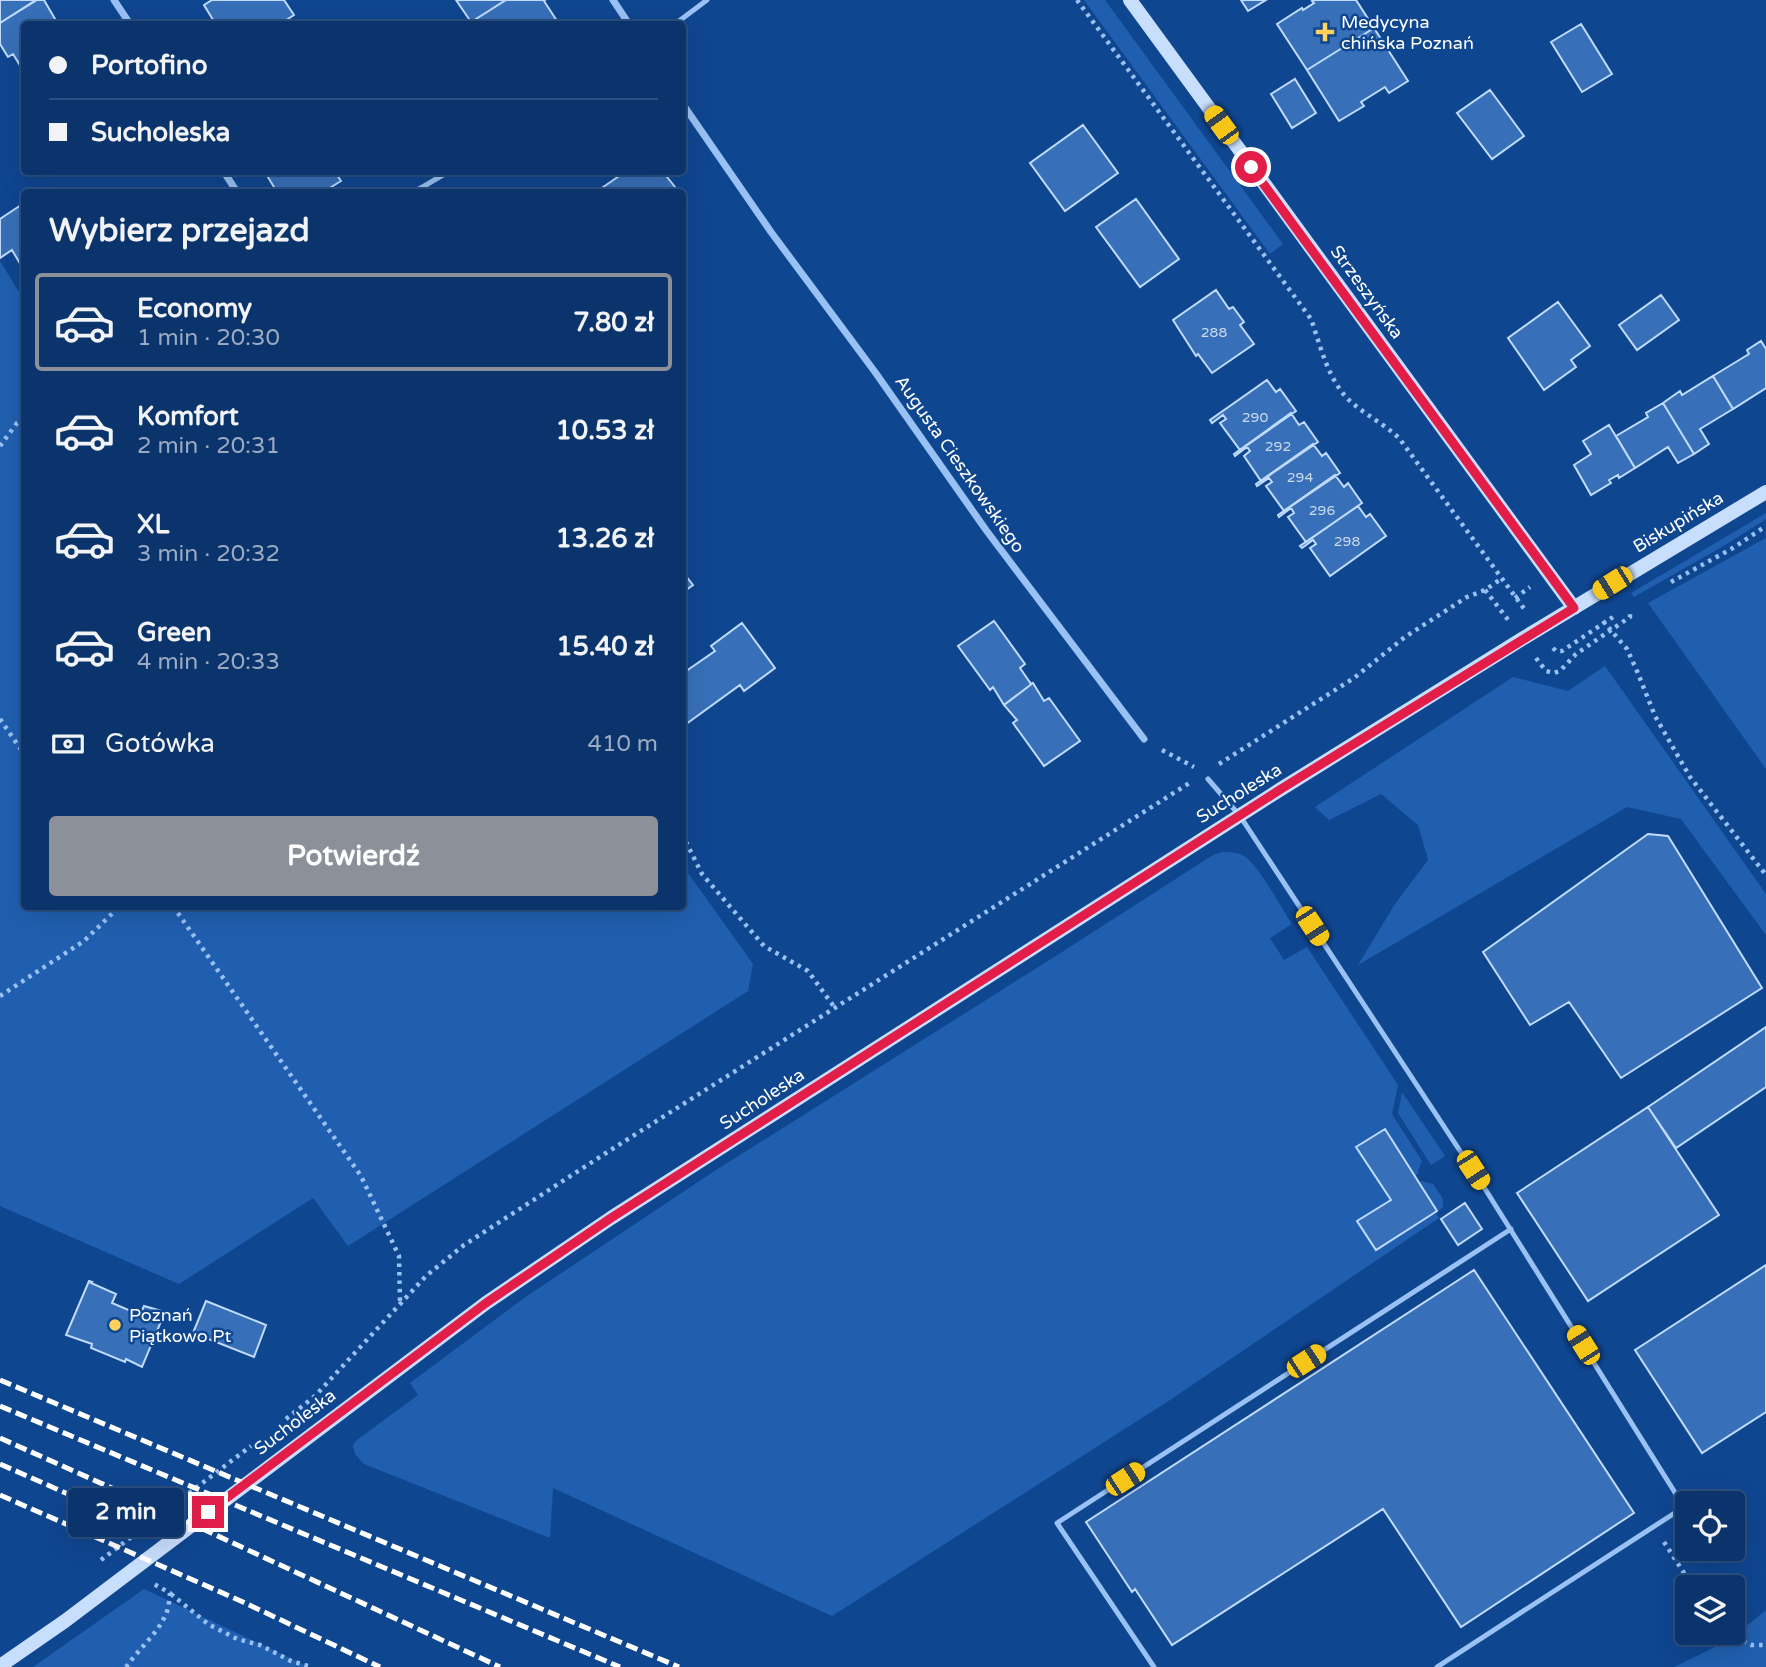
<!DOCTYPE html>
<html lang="pl">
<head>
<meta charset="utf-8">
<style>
	body { margin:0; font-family:"Varela Round",sans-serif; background:#143c72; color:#f1f3f6; height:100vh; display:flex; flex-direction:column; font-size:26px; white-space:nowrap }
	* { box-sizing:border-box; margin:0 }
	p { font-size:23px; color:#9aaac2 }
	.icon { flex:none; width:38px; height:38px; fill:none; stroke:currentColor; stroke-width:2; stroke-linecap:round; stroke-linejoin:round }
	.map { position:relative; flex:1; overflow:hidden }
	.sheet { position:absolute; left:21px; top:189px; width:665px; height:721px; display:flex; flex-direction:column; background:#0b346c; border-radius:7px; box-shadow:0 7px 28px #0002,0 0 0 2px #2b4f7f }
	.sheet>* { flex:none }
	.top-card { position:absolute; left:21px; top:21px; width:665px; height:154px; border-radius:7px; box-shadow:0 7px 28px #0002,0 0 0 2px #2b4f7f; display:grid; align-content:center; height:154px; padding:0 28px; background:#0b346c }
	.fabs { position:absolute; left:1675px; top:1491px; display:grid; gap:14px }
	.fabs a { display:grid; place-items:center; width:70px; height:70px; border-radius:7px; background:#0b346c; box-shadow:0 7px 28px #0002,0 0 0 2px #2b4f7f; font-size:35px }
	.end { position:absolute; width:32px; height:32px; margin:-16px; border:9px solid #e11d48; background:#fff; box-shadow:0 0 0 4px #fff }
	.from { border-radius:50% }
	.bubble { position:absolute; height:49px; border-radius:7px; background:#0b346c; box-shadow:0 7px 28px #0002,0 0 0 2px #2b4f7f; font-size:23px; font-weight:700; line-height:49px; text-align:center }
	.car { position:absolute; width:21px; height:42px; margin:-21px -10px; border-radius:9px; box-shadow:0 0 5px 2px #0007; background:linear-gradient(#f5c518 24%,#345 0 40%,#f5c518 0 76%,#345 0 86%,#f5c518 0) }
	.top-card b { display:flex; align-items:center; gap:24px; height:66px; font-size:26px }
	.top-card b+b { border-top:2px solid #2b4f7f }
	.top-card i { width:18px; height:18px; background:#f1f3f6 }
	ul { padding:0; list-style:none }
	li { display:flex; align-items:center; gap:21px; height:98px; margin:0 14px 10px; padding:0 14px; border:4px solid transparent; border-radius:7px }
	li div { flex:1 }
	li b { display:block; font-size:26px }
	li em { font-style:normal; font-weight:700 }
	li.selected { border-color:#8c9099 }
	li>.icon { width:63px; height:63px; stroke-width:1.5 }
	h2 { padding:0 28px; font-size:32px; line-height:84px }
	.pay { display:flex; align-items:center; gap:18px; height:77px; padding:0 28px; font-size:26px }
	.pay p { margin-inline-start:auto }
	.primary-button { display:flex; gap:14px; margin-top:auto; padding:14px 28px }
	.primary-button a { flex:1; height:80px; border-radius:7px; background:#8c9099; color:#fff; font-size:28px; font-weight:700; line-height:80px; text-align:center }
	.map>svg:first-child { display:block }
	.green { fill:#205fb0 }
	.building { fill:#3770b9; stroke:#c0dbfe; stroke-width:2 }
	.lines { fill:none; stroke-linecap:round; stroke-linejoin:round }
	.path { stroke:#99c1f3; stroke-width:4.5; stroke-dasharray:3.5 5; stroke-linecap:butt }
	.lane { stroke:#99c1f3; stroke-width:5 }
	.street { stroke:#99c1f3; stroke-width:7 }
	.secondary { stroke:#c8defd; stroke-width:14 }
	.rail { stroke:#fff; stroke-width:5; stroke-dasharray:12 5; stroke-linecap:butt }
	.route { stroke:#e11d48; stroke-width:9 }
	.poi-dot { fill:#ffd25b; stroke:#0f4690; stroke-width:2.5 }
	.labels { text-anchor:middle; stroke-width:5; stroke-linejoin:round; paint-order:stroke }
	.number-label { font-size:14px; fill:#cddbee }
	.poi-label { font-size:18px; fill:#fff; stroke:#0f4690; text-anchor:start }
	.street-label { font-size:18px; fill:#fff; stroke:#0f4690 }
</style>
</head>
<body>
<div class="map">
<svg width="1766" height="1667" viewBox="0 0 1766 1667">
	<rect width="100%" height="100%" fill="#0f4690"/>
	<!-- green -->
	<path class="green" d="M 1084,0 L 1105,0 L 1283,244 L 1270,254 Z
		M 0,261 L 24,300 L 24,906 L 682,906 L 683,866 L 753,964 L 748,991 L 348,1246 L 313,1198 L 179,1284 L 0,1206 Z
		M 1766,513 L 1766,519 L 1727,544 L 1634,597 L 1631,593 Z
		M 1766,538 L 1766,769 L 1648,603 Z
		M 1605,666 L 1766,894 L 1766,935 L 1681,819 L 1627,807 L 1358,965 L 1395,904 L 1428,860 L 1418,825 L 1381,794 L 1329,820 L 1315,807 L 1513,677 L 1568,691 Z
		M 1222,852 C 1230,852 1237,852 1244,856 C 1258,864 1282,909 1292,924 L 1270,938 L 1284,960 L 1307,947 L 1398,1085 L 1392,1114 L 1422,1161 L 1418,1171 L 1419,1173 L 1415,1176 L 1418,1183 L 1421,1181 L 1433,1184 L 1443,1199 L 1443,1207 L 1436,1213 L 1439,1218 L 1170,1400 L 832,1616 L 553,1488 L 550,1538 L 364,1464 L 355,1454 L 353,1445 L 357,1440 L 418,1395 L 410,1383 L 524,1298 L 713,1172 L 1059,954 L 1213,855 Z
		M 1402,1092 L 1445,1156 L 1431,1165 L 1398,1113 Z
		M 144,1589 L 309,1667 L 33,1667 Z
		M 1766,1610 L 1766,1667 L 1674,1667 L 1729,1640 Z"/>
	<!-- building -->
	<path class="building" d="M 0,0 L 36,0 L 0,23 Z
		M 37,0 L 44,0 L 58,24 L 24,24 L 24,65 L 21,67 L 13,54 L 8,57 L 0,44 L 0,23 Z
		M 212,0 L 284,0 L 294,15 L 280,24 L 214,24 L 215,23 L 204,5 Z
		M 456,0 L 506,0 L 471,22 Z
		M 506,0 L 545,0 L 544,1 L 559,24 L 475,24 L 473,21 Z
		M 1241,0 L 1266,0 L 1248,11 Z
		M 1314,0 L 1356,0 L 1374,28 L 1307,70 L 1277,24 L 1302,8 L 1303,10 L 1314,3 L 1312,1 Z
		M 1581,24 L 1612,74 L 1582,92 L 1551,42 Z
		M 1374,28 L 1408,81 L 1389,93 L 1385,87 L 1361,102 L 1364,106 L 1339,121 L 1307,70 Z
		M 1295,79 L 1316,113 L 1292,128 L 1271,94 Z
		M 1490,90 L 1524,136 L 1492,159 L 1457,113 Z
		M 1083,125 L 1118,173 L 1065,211 L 1030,163 Z
		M 270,172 L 335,172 L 341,181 L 323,192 L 277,192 L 266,174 Z
		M 625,172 L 663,172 L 679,192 L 596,192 Z
		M 1136,199 L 1179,259 L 1140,287 L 1096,227 Z
		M 24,203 L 24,265 L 22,267 L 12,250 L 0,258 L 0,219 Z
		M 1216,290 L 1229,309 L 1233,307 L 1244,322 L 1240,325 L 1254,344 L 1212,373 L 1198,354 L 1196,356 L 1173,320 Z
		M 1661,295 L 1679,320 L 1637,350 L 1619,325 Z
		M 1558,302 L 1590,346 L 1571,360 L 1576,367 L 1544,390 L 1508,338 Z
		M 1761,341 L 1766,349 L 1766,388 L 1733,409 L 1713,376 L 1749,354 L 1747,350 Z
		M 1713,376 L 1733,409 L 1700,429 L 1709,444 L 1694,454 L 1663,403 L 1680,391 L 1682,395 Z
		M 1267,380 L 1276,392 L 1280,389 L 1296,411 L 1240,450 L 1220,423 L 1226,419 L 1223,415 L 1212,423 L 1210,420 Z
		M 1663,403 L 1694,454 L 1678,463 L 1668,447 L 1635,468 L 1616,436 L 1648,417 L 1646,413 Z
		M 1291,413 L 1299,425 L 1304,422 L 1318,442 L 1261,481 L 1244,456 L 1250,451 L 1247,447 L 1235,456 L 1234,454 Z
		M 1609,425 L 1635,468 L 1619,478 L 1618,475 L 1609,480 L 1611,483 L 1591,495 L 1574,465 L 1591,454 L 1583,441 Z
		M 1313,444 L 1322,456 L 1326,453 L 1340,473 L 1284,511 L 1266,486 L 1272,482 L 1269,478 L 1257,486 L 1256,484 Z
		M 1335,475 L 1344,487 L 1348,483 L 1362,503 L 1306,542 L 1288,517 L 1294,513 L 1291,508 L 1279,517 L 1278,515 Z
		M 1358,506 L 1366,517 L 1370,514 L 1386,536 L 1330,576 L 1310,548 L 1316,544 L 1313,540 L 1302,548 L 1300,546 Z
		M 682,571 L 693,585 L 682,593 Z
		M 994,621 L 1025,664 L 1020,668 L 1031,684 L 1033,683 L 1004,705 L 993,687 L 990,690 L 958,646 Z
		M 742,623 L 775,668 L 744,691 L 740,685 L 682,727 L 682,682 L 684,680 L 682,674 L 715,651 L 711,646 Z
		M 1033,683 L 1044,701 L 1049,698 L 1080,741 L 1044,766 L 1013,723 L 1017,720 L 1004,705 Z
		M 1648,834 L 1668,836 L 1762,988 L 1621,1078 L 1569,1002 L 1530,1025 L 1483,952 Z
		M 1766,1027 L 1766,1087 L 1676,1148 L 1648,1107 Z
		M 1648,1107 L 1719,1215 L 1588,1301 L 1517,1193 Z
		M 1385,1129 L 1437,1211 L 1376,1250 L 1357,1221 L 1391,1200 L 1356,1147 Z
		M 1465,1203 L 1482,1229 L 1458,1245 L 1441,1219 Z
		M 1766,1265 L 1766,1412 L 1702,1453 L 1635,1350 Z
		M 1474,1270 L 1634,1513 L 1461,1627 L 1383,1509 L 1172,1645 L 1135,1589 L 1132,1592 L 1086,1522 Z
		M 89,1281 L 92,1282 L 91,1283 L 116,1294 L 112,1303 L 140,1315 L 144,1306 L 165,1312 L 142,1367 L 126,1359 L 125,1362 L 91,1348 L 92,1344 L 66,1335 Z
		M 206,1301 L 266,1325 L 254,1357 L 193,1333 Z"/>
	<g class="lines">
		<!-- path -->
		<path class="path" d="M 1077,0 L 1311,319 C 1321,347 1328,381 1351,402 C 1366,415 1384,424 1399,438 L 1525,610
			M 0,446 L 17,423 L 24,419
			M 1671,582 L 1733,548 L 1766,526
			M 1485,590 L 1509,621
			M 1515,598 L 1530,587
			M 1603,621 L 1627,649 L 1637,671 L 1655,716 L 1690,777 L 1766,875
			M 1553,648 L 1556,651 L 1562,651 L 1613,617
			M 1536,658 L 1546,671 L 1554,673 L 1560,671 L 1576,654 L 1630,617 L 1630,611
			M 0,719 L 24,754
			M 1162,750 L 1194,767
			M 1219,764 L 1354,678 L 1405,637 L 1467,597 L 1485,590 L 1501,579
			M 682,834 L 702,874 L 764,946 L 808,971 L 835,1008
			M 173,906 L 361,1176 L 399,1256 L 400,1303
			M 0,996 L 84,941 L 120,906
			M 286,1419 L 315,1396 L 426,1276 L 464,1245 L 606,1153 L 1191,782
			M 1664,1542 L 1693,1587
			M 101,1560 L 251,1446
			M 171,1594 L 208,1624 L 237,1639 L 260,1645 L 291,1661 L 312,1667
			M 1728,1633 L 1751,1645 L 1766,1645
			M 126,1667 C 138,1650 157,1634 165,1616 C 169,1609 169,1601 170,1593 L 154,1584"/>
		<!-- lane -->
		<path class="lane" d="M 675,24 L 707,0
			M 414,192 L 448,172
			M 1208,779 L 1240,816 L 1487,1192 L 1684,1507 L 1437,1667
			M 1154,1667 L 1057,1523 L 1511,1229"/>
		<!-- street -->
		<path class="street" d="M 114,0 L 130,24
			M 613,0 L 629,24
			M 682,103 L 771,232 L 875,372 L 986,530 L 1144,739
			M 224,172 L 237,192"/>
		<!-- secondary -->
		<path class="secondary" d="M 1130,0 L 1574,608
			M 0,1666 L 65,1621 L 486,1303 L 611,1218 L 1281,789 L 1522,639 L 1766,492"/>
		<!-- rail -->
		<path class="rail" d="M 0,1380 L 679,1667
			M 0,1406 L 620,1667
			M 0,1438 L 192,1524 L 500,1667
			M 0,1464 L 102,1509
			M 0,1495 L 243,1602 L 380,1667"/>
	</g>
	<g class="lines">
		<!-- route -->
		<path class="route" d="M 208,1512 L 486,1303 L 611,1218 L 1281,789 L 1574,608 L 1251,167"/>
	</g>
	<!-- markers -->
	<g class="poi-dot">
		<path d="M1321.5 21.5h7v7h7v7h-7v7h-7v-7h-7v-7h7z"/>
		<circle cx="115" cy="1325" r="7"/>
	</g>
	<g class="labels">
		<!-- number labels -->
		<g class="number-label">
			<text x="1214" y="337">288</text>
			<text x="1255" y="422">290</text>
			<text x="1278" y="451">292</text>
			<text x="1300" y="482">294</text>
			<text x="1322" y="515">296</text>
			<text x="1347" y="546">298</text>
		</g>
		<!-- poi labels -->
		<g class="poi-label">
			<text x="1341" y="28">Medycyna<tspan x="1341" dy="21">chińska Poznań</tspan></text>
			<text x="129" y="1321">Poznań<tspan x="129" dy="21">Piątkowo Pt</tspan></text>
		</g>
		<!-- street labels -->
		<g class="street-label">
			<text transform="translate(1367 292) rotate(54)" y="6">Strzeszyńska</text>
			<text transform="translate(960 464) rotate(55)" y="6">Augusta Cieszkowskiego</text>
			<text transform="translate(1678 522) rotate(-31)" y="6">Biskupińska</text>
			<text transform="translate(1239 793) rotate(-32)" y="6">Sucholeska</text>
			<text transform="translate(762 1099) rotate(-33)" y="6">Sucholeska</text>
			<text transform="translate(295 1422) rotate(-37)" y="6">Sucholeska</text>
		</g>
	</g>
</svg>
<div class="fabs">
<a><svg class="icon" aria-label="locate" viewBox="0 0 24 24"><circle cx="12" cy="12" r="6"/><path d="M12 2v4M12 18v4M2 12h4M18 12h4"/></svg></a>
<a><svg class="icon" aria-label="layers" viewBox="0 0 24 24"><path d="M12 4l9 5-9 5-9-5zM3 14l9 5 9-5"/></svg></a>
</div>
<i class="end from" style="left:1251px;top:167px"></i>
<i class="end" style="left:208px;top:1512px"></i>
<div class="bubble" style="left:68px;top:1488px;width:116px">2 min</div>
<i class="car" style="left:1221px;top:125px;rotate:324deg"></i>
<i class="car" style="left:1612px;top:583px;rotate:238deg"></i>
<i class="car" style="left:1312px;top:926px;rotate:147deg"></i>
<i class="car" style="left:1473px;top:1170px;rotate:147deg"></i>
<i class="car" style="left:1583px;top:1345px;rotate:328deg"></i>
<i class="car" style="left:1306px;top:1361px;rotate:57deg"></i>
<i class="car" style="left:1125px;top:1479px;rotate:57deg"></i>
<div class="top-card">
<b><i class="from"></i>Portofino</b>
<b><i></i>Sucholeska</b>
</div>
<section class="sheet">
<h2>Wybierz przejazd</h2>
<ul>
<li class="selected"><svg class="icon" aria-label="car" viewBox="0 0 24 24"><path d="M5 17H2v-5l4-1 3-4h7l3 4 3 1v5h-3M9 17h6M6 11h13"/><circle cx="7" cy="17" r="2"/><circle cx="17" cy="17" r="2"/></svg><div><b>Economy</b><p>1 min · 20:30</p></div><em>7.80 zł</em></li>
<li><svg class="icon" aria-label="car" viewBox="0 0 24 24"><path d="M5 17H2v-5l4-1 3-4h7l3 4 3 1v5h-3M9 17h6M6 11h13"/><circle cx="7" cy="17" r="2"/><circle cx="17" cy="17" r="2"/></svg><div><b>Komfort</b><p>2 min · 20:31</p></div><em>10.53 zł</em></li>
<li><svg class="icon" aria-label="car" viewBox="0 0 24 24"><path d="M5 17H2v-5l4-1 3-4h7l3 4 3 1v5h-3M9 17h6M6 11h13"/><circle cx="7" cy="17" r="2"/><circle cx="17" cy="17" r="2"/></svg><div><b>XL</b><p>3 min · 20:32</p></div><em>13.26 zł</em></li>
<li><svg class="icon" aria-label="car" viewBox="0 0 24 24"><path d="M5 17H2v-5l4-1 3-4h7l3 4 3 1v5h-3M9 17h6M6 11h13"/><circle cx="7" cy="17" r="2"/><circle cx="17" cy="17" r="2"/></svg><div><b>Green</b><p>4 min · 20:33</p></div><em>15.40 zł</em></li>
</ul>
<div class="pay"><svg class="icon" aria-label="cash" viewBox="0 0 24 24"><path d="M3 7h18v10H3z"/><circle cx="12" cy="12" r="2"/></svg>Gotówka<p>410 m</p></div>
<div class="primary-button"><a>Potwierdź</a></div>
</section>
</div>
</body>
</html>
